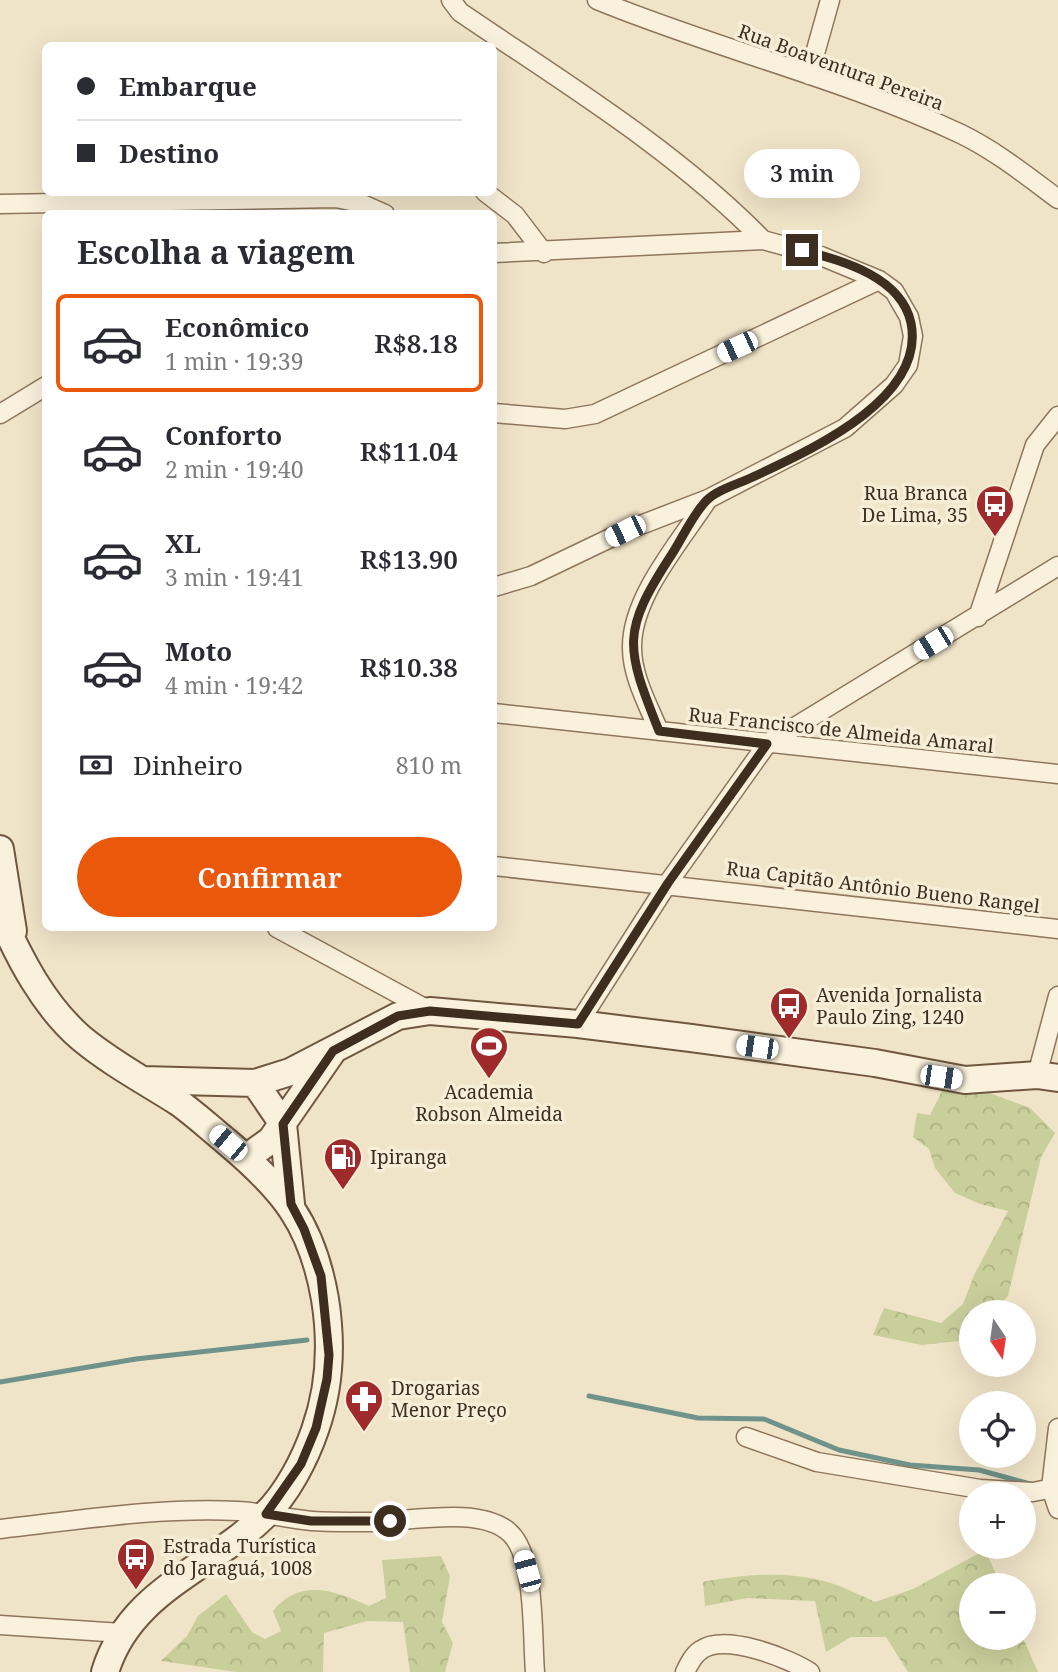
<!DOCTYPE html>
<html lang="pt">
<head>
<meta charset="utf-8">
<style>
	body { margin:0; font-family:"Noto Serif",serif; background:#f7f7f7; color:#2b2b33; height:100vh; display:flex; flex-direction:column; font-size:26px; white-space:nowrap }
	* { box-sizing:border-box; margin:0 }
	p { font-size:23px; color:#7c7c81 }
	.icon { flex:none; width:38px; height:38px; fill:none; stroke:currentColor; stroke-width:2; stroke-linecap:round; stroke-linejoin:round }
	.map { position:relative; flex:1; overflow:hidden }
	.side { position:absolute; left:42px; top:210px; width:455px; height:721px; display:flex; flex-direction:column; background:#fff; border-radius:10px; box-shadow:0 7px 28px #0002 }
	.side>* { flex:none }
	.hud { position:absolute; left:42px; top:42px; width:455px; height:154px; border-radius:10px; box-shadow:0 7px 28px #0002; display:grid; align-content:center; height:154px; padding:0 35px; background:#fff }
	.needle { width:46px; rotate:167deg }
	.tools { position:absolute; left:959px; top:1300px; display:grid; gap:14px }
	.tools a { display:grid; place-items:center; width:77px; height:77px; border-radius:50%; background:#fff; box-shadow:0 7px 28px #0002; font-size:35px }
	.end { position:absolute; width:32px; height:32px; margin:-16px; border:9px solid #3d2e20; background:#fff; box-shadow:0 0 0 4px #fff }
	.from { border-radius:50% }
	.bubble { position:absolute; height:49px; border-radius:24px; background:#fff; box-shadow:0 7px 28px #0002; font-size:23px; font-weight:600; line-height:49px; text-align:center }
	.car { position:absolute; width:21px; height:42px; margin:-21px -10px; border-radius:9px; box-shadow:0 0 5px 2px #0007; background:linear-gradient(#fff 24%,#345 0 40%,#fff 0 76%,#345 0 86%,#fff 0) }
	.hud b { display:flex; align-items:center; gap:24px; height:66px; font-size:26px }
	.hud b+b { border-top:2px solid #e1e1e2 }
	.hud i { width:18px; height:18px; background:#2b2b33 }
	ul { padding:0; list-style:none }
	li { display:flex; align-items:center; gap:21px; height:98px; margin:0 14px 10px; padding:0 21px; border:4px solid transparent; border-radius:10px }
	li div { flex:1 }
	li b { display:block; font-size:26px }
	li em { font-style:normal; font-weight:600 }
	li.current { border-color:#ea580c }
	li>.icon { width:63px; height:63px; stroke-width:1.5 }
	h2 { padding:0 35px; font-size:32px; line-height:84px }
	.pay { display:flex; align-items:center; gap:18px; height:77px; padding:0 35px; font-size:26px }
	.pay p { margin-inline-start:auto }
	.button { display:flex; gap:14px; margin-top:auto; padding:14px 35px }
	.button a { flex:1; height:80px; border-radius:42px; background:#ea580c; color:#fff; font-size:28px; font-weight:600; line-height:80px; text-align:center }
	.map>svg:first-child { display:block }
	.forest { fill:url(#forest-crowns) }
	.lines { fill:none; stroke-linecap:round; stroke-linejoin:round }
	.stream { stroke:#6f938a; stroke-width:5 }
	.street-casing { stroke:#8d765c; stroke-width:21 }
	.secondary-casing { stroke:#6f573f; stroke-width:30 }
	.street { stroke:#faf1dc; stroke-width:18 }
	.secondary { stroke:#faf1dc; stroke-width:26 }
	.route { stroke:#3d2e20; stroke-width:9 }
	.labels { text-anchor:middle; stroke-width:7; stroke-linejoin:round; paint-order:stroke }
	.street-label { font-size:19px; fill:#3d2e20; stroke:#f7eed8 }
	.poi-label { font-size:19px; fill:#3d2e20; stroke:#f7eed8; text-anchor:start }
</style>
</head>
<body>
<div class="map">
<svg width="1058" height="1672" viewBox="0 0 1058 1672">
	<defs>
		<pattern id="forest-crowns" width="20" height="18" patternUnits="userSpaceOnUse" patternTransform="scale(1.75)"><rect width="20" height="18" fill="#c9cf9b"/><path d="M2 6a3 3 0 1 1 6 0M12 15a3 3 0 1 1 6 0" fill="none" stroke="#aeb285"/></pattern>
	</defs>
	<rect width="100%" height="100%" fill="#f0e4c8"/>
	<!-- forest -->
	<path class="forest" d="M 943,1089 L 990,1093 L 1030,1108 L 1055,1133 L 1041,1157 L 1008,1296 L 992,1312 L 971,1312 L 971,1336 L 968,1340 L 922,1345 L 873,1335 L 884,1308 L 941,1323 L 963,1304 L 974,1275 L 1008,1211 L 980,1204 L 955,1193 L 935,1168 L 929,1149 L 913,1137 L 917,1113 L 930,1115 Z
		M 985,1550 L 1001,1585 L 971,1586 L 971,1638 L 1023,1638 L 1038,1672 L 908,1672 L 886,1637 L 851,1637 L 826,1652 L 815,1601 L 748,1598 L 705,1606 L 703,1582 C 744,1574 794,1570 834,1584 C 848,1589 862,1596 875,1602 L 913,1589 Z
		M 441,1556 L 450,1576 L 442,1622 L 453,1643 L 445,1672 L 410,1672 L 403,1622 L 367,1621 L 324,1633 L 323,1672 L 236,1672 L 161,1661 L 187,1636 L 198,1616 L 226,1594 L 252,1632 L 265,1639 L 281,1631 L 273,1611 C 300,1577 336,1591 369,1606 L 386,1598 L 382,1560 Z"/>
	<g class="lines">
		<!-- stream -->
		<path class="stream" d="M 0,1382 L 136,1359 L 307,1340
			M 589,1396 L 698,1418 L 764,1419 L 839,1450 L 910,1465 L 979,1470 L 1030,1484"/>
		<defs>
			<path id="street" d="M 451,0 L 460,12 C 564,83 674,149 763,240
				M 597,0 C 716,49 844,79 961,134 C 996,151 1027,176 1058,199
				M 809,75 L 830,0
				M 485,192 L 515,215 L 544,253
				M 0,204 L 336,198 L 360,203 L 385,214
				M 494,253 L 763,240 L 821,256 L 879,280 L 894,291 L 909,317 L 913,336 L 908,365 L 894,385 L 845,428 L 708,499 L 625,531 L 531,576 L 494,587
				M 494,413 L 565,419 L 595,414 L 879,280
				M 0,414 L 46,386
				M 978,617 L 1035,445 L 1058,416
				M 494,713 L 1058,774
				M 659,731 C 648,705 632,676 632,648 C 631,597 681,541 708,499
				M 494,866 L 1058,929
				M 277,928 L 430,1011
				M 578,1024 L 668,883 L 767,744 L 1058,566
				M 1037,1075 L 1058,996
				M 1058,1428 L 1051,1488 L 1058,1509
				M 746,1437 L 817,1462 L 980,1489 L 1033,1492 L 1058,1487
				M 0,1529 C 79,1520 159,1507 238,1511 C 263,1512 287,1519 312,1521 C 329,1522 347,1522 365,1522 C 404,1523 480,1504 510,1533 C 536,1557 532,1638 535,1672
				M 0,1625 L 122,1633
				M 685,1672 C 689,1664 693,1655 701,1650 C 725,1633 788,1658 810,1672"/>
			<path id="secondary" d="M 0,849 L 13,931
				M 0,914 C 19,958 44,1006 81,1038 C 111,1063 145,1081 178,1102 C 195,1114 211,1129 227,1142 C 284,1190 312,1224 325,1299 C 332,1343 330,1388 315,1430 C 305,1459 287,1494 264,1516 C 209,1570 130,1590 105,1672
				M 143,1080 L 255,1083 L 290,1072 L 398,1016 L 430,1011 L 578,1024 L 691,1038 L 875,1063 L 965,1080 L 1037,1075 L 1058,1078
				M 255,1083 L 283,1124 L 291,1204
				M 246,1158 L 271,1140 L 332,1052"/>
		</defs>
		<!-- street casing -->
		<use href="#street" class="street-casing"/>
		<!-- secondary casing -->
		<use href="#secondary" class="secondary-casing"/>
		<!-- street -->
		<use href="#street" class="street"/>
		<!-- secondary -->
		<use href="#secondary" class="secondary"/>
	</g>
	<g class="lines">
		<!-- route -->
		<path class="route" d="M 390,1521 L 311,1521 L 266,1514 L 301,1464 L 316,1428 L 327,1379 L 329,1355 L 321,1276 L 304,1229 L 291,1204 L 283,1124 L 333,1051 L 398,1016 L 430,1011 L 578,1024 L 668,883 L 767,744 L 659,731 C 625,646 621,632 672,554 C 683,537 693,514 707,500 C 718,489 741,483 755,476 C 810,450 926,399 911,323 C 901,276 842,261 802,250"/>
	</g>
	<!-- icons -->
	<defs>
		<symbol id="bus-pin" viewBox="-11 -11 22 30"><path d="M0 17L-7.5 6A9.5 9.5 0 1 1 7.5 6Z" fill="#9e2a2b" stroke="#f7eed8"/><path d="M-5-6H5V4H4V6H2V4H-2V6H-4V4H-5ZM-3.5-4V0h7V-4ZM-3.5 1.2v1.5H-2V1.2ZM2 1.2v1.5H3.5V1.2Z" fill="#fff"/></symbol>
		<symbol id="stadium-pin" viewBox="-11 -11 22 30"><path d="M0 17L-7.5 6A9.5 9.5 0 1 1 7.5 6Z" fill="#9e2a2b" stroke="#f7eed8"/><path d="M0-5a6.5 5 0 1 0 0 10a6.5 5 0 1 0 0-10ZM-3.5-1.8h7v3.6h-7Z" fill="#fff"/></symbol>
		<symbol id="fuel-pin" viewBox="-11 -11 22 30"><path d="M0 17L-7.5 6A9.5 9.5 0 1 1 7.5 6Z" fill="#9e2a2b" stroke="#f7eed8"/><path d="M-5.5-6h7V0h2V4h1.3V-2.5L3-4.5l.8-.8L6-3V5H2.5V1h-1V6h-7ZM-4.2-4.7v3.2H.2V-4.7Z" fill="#fff"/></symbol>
		<symbol id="pharmacy-pin" viewBox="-11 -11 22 30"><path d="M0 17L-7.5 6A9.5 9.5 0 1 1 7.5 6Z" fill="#9e2a2b" stroke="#f7eed8"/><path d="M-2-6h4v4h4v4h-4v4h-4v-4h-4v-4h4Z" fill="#fff"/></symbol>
	</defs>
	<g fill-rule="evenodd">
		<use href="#bus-pin" x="973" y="482" width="44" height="60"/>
		<use href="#bus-pin" x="767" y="984" width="44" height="60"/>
		<use href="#stadium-pin" x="467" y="1024" width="44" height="60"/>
		<use href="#fuel-pin" x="321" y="1135" width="44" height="60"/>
		<use href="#pharmacy-pin" x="342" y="1377" width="44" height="60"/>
		<use href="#bus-pin" x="114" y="1535" width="44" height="60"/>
	</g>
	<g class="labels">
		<!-- street labels -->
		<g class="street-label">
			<text transform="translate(841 67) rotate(20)" y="7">Rua Boaventura Pereira</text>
			<text transform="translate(841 730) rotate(6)" y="7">Rua Francisco de Almeida Amaral</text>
			<text transform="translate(883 887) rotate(7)" y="7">Rua Capitão Antônio Bueno Rangel</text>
		</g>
		<!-- poi labels -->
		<g class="poi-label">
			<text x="968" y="500" text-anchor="end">Rua Branca<tspan x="968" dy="22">De Lima, 35</tspan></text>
			<text x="816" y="1002">Avenida Jornalista<tspan x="816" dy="22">Paulo Zing, 1240</tspan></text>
			<text x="489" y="1099" text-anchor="middle">Academia<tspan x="489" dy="22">Robson Almeida</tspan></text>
			<text x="370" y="1164">Ipiranga</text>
			<text x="391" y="1395">Drogarias<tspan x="391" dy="22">Menor Preço</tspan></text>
			<text x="163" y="1553">Estrada Turística<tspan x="163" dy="22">do Jaraguá, 1008</tspan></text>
		</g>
	</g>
</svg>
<div class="tools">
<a><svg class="needle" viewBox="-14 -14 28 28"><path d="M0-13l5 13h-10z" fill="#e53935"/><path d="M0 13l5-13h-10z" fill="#7c7c81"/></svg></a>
<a><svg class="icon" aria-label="locate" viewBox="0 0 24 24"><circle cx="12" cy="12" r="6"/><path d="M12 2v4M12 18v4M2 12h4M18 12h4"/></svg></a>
<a>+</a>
<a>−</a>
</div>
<i class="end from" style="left:390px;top:1521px"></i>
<i class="end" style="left:802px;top:250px"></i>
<div class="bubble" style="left:744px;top:149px;width:116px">3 min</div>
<i class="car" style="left:737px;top:347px;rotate:245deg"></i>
<i class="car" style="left:625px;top:531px;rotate:244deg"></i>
<i class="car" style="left:933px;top:643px;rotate:239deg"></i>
<i class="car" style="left:757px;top:1047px;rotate:278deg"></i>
<i class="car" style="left:941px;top:1077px;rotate:98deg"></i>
<i class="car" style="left:228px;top:1143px;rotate:310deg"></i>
<i class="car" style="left:527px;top:1571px;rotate:345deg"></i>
<div class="hud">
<b><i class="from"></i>Embarque</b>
<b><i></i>Destino</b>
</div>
<section class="side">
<h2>Escolha a viagem</h2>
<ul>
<li class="current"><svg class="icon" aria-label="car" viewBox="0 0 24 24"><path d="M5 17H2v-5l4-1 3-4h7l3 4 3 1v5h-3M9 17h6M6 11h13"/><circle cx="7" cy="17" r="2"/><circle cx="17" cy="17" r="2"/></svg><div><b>Econômico</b><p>1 min · 19:39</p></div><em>R$8.18</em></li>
<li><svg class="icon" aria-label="car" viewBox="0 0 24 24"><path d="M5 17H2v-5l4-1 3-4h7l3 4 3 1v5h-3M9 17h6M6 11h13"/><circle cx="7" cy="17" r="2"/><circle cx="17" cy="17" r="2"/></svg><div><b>Conforto</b><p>2 min · 19:40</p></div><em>R$11.04</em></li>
<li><svg class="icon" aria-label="car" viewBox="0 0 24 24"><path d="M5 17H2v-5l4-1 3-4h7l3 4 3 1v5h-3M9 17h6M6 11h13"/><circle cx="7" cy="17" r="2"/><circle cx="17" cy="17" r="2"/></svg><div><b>XL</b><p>3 min · 19:41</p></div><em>R$13.90</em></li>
<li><svg class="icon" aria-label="car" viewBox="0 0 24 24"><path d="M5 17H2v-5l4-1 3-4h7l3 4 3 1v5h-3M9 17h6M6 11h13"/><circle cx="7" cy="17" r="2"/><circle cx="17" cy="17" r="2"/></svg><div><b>Moto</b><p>4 min · 19:42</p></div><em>R$10.38</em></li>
</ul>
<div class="pay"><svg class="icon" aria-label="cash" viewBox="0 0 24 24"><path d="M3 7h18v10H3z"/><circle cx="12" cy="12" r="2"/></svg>Dinheiro<p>810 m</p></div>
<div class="button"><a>Confirmar</a></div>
</section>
</div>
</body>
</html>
